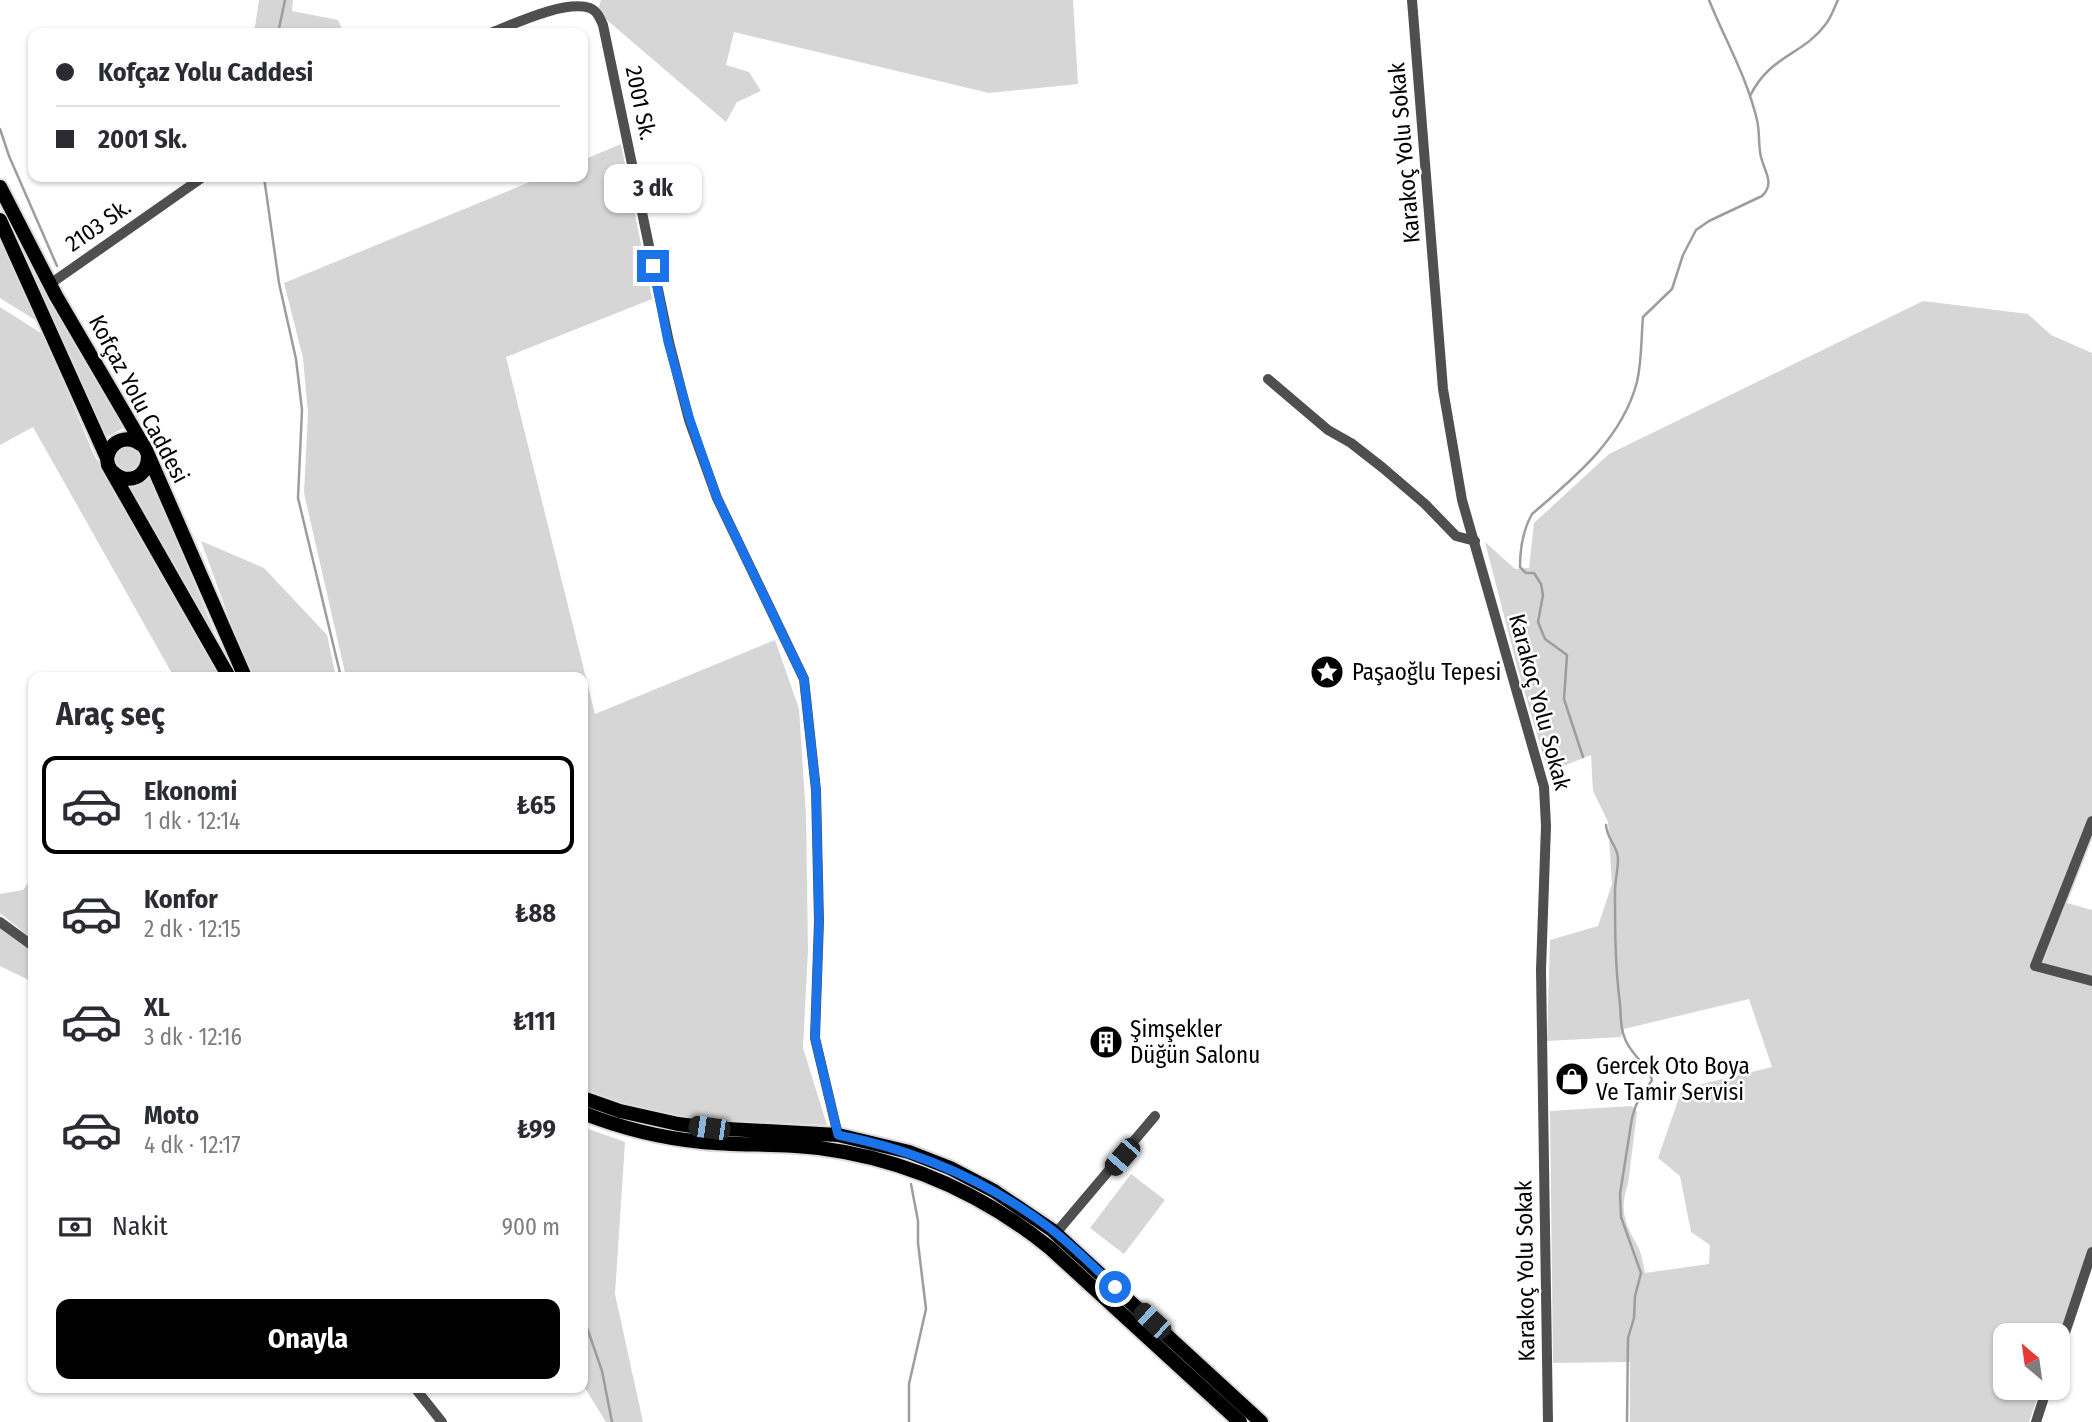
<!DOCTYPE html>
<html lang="tr">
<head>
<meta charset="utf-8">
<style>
	body { margin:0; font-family:"Fira Sans Condensed",sans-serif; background:#f7f7f7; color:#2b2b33; height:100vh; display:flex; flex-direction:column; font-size:26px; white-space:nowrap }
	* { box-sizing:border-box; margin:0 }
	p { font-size:23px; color:#7c7c81 }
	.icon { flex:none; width:38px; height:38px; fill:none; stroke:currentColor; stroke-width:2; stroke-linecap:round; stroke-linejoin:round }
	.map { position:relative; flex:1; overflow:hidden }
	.drawer { position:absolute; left:28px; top:672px; width:560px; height:721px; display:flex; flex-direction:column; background:#fff; border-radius:14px; box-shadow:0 2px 5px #0004 }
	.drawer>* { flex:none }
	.top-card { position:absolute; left:28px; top:28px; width:560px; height:154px; border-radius:14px; box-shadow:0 2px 5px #0004; display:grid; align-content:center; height:154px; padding:0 28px; background:#fff }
	.needle { width:46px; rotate:331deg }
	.buttons { position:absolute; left:1993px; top:1323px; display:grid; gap:14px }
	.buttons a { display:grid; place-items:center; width:77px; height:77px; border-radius:14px; background:#fff; box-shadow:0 2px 5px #0004; font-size:35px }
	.end { position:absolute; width:32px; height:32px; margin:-16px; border:9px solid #1a73e8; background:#fff; box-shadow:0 0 0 4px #fff }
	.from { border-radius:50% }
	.bubble { position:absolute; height:49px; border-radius:14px; background:#fff; box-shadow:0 2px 5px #0004; font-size:23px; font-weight:700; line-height:49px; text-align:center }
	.car { position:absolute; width:21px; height:42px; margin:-21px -10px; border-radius:9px; box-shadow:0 0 5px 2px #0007; background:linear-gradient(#222 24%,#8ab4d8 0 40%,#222 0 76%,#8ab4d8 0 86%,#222 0) }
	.top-card b { display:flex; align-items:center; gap:24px; height:66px; font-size:26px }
	.top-card b+b { border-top:2px solid #e1e1e2 }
	.top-card i { width:18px; height:18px; background:#2b2b33 }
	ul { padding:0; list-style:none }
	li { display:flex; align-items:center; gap:21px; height:98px; margin:0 14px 10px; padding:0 14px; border:4px solid transparent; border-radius:14px }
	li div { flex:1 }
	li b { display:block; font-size:26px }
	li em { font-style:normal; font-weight:700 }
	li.current { border-color:#000 }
	li>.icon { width:63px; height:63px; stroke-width:1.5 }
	h2 { padding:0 28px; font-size:32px; line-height:84px }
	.pay { display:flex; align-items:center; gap:18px; height:77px; padding:0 28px; font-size:26px }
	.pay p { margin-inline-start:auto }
	.button { display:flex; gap:14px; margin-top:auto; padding:14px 28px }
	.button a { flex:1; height:80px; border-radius:14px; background:#000; color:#fff; font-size:28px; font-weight:700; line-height:80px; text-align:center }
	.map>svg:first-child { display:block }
	.green { fill:#d6d6d6 }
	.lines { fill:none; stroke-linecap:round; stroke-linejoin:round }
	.stream { stroke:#9d9d9d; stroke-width:2.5 }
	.major-casing { stroke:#dbdbdb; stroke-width:18 }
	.minor { stroke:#4f4f4f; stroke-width:10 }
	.major { stroke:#000; stroke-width:14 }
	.route { stroke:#1a73e8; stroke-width:9 }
	.labels { text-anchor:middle; stroke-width:5; stroke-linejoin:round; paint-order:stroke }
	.street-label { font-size:23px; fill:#000; stroke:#fff }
	.poi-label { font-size:23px; fill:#000; stroke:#fff; text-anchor:start }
</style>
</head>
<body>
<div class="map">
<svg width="2092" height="1422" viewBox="0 0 2092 1422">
	<rect width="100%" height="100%" fill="#fff"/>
	<!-- green -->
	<path class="green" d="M 259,0 L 293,0 L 292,11 L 338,20 L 344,33 L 254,33 Z
		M 601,0 L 1073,0 L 1078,84 L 989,93 L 734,32 L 726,65 L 749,72 L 761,91 L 737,102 L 726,122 L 608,21 L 598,11 Z
		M 621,144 L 652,299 L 506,357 L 595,714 L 775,640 L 799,709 L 806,815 L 808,950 L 803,1048 L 827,1125 C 750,1121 653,1123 583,1089 L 583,677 L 346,677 L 304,493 L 308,413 L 303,358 L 284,283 L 542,177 L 583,177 L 583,160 Z
		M 0,235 L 40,323 L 0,298 Z
		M 29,262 L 125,427 L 103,439 Z
		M 1923,301 L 2028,314 L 2051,335 L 2092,353 L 2092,839 L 2067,903 L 2092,910 L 2092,1251 L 2058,1343 L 2058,1335 L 2006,1335 L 2006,1388 L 2041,1388 L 2029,1422 L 1630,1422 L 1630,1362 L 1553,1363 L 1550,1111 L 1632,1106 L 1637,1112 L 1628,1184 C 1619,1209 1625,1224 1637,1245 C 1642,1253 1643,1265 1645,1273 L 1709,1264 L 1710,1245 L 1691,1232 L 1680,1176 L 1658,1158 L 1682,1089 L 1772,1067 L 1749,999 L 1624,1029 L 1621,1037 L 1547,1041 L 1550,940 L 1598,926 L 1612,884 L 1608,822 L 1593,791 L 1591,755 L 1548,772 L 1517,666 L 1485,542 L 1515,569 L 1529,568 L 1534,523 L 1609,454 Z
		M 0,307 L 44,335 L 93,453 L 219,677 L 174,677 L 33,427 L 0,445 Z
		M115 459a13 13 0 1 1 26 0a13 13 0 1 1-26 0Z
		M 151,476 L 220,646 L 128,488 Z
		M 201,541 L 264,568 L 327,635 L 336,677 L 255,677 L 241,651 Z
		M 33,876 L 33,940 L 0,913 L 0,894 L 23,890 Z
		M 0,927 L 33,950 L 33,982 L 0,966 Z
		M 583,1127 L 625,1142 L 615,1294 L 643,1422 L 606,1422 L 583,1385 Z
		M 1131,1174 L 1165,1200 L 1124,1254 L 1090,1228 Z"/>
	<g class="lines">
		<!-- stream -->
		<path class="stream" d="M 278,33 L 285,0
			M 1750,96 C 1770,55 1803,55 1825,25 C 1831,18 1834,8 1838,0
			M 0,129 L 9,156 L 57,266
			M 264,177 L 279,283 L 296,359 L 302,410 L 298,498 L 341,677
			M 1583,757 L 1564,699 L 1567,655 L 1545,639 L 1538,622 L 1543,595 L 1541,584 L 1534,573 L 1526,573 L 1520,567 C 1520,549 1523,530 1532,514 C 1575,477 1622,439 1637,382 C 1642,360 1641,339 1643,317 L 1672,289 L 1683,255 L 1696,230 L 1709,221 L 1762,196 C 1775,183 1765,173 1761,157 C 1758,145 1760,132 1757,120 C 1747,77 1725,40 1709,0
			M 1606,825 C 1607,840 1618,846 1618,859 C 1618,870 1615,881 1615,891 C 1615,929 1615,966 1620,1004 C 1621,1014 1620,1026 1624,1036 C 1629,1054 1647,1063 1652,1080 L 1636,1105 L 1632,1118 L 1620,1194 L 1621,1217 L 1641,1273 L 1635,1296 L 1634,1318 L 1628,1338 L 1627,1422
			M 583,1316 L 602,1371 L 612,1422
			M 909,1422 L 909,1384 L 926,1309 L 918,1243 L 918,1221 L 911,1184"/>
		<defs>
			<path id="major" d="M 0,187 L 56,296 L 146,450 L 245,677
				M 0,220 L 107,458 L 108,465 L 229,677
				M 107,458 C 111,440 127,434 142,445
				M 113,472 C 128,486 148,477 148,456
				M 583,1098 L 620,1111 L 678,1124 L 709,1128 L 838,1135 L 909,1152 L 950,1168 L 994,1191 L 1052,1230 L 1261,1422
				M 583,1113 C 621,1128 661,1138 702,1142 C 740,1146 780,1143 819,1148 C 905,1159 983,1194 1050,1248 L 1240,1422"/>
		</defs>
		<!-- major casing -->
		<use href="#major" class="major-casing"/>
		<!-- minor -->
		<path class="minor" d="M 1412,0 L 1443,389 L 1462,500 L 1544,787 L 1546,826 L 1541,970 L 1548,1422
			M 491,33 C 516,23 565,0 590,8 C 597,11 600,18 603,25 L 669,342 L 689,420 L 717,498 L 804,679 L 816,790 L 819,921 L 815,1038 L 838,1135
			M 50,284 L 203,177
			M 1268,379 L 1328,430 L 1351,443 L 1383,468 L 1425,504 L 1456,536 L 1475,541
			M 2092,821 L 2035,966 L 2092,981
			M 0,922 L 33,946
			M 1056,1233 L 1155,1116
			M 2058,1354 L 2092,1252
			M 415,1388 L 442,1422
			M 2036,1422 L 2047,1388"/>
		<!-- major -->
		<use href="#major" class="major"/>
	</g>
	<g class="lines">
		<!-- route -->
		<path class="route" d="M 653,266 L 668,342 L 690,420 L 717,498 L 804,679 L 816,790 L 819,921 L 815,1038 L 838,1135 C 916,1150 988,1181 1051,1229 C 1074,1247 1094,1267 1115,1287"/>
	</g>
	<!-- icons -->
	<defs>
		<symbol id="sight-disc" viewBox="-11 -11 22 22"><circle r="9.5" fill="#000" stroke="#fff"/><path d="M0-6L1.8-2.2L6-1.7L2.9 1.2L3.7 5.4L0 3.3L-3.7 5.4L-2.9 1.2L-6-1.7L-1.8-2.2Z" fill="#fff"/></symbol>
		<symbol id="building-disc" viewBox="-11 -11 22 22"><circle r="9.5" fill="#000" stroke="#fff"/><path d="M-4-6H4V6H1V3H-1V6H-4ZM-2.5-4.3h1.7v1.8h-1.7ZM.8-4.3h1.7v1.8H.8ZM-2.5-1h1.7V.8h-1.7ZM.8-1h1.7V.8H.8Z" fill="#fff"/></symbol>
		<symbol id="shop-disc" viewBox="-11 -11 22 22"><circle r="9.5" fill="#000" stroke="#fff"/><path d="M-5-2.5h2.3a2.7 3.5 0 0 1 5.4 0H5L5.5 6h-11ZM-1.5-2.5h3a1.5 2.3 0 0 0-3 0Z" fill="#fff"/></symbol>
	</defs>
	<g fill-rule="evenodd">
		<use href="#sight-disc" x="1308" y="653" width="38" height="38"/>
		<use href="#building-disc" x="1087" y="1023" width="38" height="38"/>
		<use href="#shop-disc" x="1553" y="1060" width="38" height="38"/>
	</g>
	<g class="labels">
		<!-- street labels -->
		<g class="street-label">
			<text transform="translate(641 103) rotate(78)" y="8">2001 Sk.</text>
			<text transform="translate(1404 153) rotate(-95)" y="8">Karakoç Yolu Sokak</text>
			<text transform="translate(98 225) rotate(-35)" y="8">2103 Sk.</text>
			<text transform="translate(139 399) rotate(62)" y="8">Kofçaz Yolu Caddesi</text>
			<text transform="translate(1540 702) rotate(75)" y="8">Karakoç Yolu Sokak</text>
			<text transform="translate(1525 1271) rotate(-91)" y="8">Karakoç Yolu Sokak</text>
		</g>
		<!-- poi labels -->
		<g class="poi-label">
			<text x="1352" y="680">Paşaoğlu Tepesi</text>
			<text x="1130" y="1037">Şimşekler<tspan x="1130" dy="26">Düğün Salonu</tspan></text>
			<text x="1596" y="1074">Gercek Oto Boya<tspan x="1596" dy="26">Ve Tamir Servisi</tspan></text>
		</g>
	</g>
</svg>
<div class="buttons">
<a><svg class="needle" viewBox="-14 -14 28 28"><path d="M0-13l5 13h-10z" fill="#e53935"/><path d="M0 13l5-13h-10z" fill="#7c7c81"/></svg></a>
</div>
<i class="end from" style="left:1115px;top:1287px"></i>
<i class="end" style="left:653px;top:266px"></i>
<div class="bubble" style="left:604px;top:164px;width:98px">3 dk</div>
<i class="car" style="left:709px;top:1128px;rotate:278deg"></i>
<i class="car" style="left:1122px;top:1157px;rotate:221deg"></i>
<i class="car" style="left:1152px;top:1321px;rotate:313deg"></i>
<div class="top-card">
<b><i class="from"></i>Kofçaz Yolu Caddesi</b>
<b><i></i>2001 Sk.</b>
</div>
<section class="drawer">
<h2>Araç seç</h2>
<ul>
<li class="current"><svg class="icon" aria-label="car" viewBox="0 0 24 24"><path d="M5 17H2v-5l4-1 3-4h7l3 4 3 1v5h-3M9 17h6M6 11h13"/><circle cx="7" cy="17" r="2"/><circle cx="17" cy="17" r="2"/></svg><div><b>Ekonomi</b><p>1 dk · 12:14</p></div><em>₺65</em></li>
<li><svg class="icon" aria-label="car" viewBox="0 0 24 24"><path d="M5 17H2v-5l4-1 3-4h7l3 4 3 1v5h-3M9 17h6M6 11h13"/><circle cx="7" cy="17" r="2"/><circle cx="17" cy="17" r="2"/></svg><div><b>Konfor</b><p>2 dk · 12:15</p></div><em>₺88</em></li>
<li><svg class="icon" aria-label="car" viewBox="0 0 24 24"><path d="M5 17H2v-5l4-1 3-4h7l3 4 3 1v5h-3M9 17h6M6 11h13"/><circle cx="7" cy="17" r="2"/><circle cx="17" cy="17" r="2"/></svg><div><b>XL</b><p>3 dk · 12:16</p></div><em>₺111</em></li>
<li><svg class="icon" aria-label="car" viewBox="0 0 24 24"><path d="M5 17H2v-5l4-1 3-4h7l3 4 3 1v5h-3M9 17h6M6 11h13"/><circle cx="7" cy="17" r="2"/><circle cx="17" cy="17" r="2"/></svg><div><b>Moto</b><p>4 dk · 12:17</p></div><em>₺99</em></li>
</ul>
<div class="pay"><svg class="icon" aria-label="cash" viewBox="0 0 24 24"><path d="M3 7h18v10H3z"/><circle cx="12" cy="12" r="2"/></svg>Nakit<p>900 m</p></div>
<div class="button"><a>Onayla</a></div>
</section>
</div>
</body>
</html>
